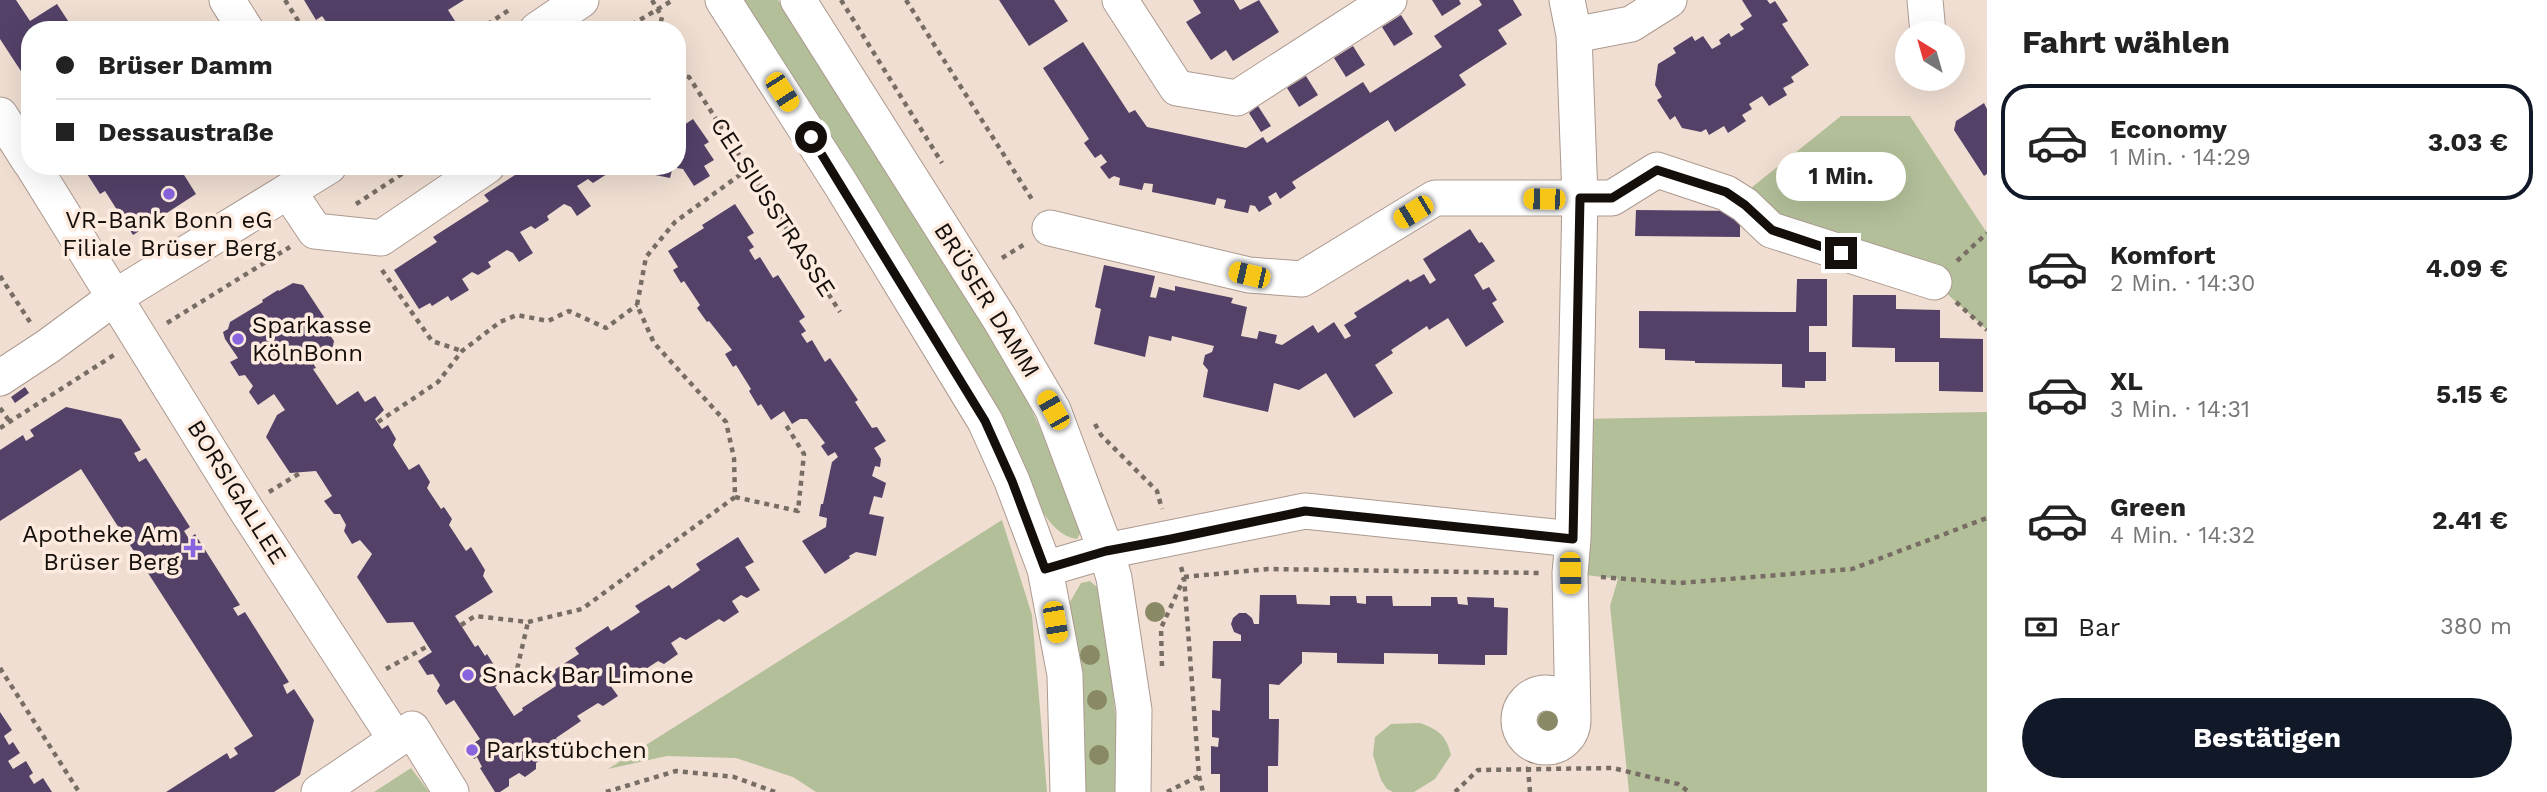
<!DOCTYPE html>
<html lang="de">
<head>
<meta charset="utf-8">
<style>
	body { margin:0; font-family:"Work Sans",sans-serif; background:#f6f6f6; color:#222; height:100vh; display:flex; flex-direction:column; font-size:26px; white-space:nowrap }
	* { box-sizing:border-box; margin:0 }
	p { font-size:23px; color:#767676 }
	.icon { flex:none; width:38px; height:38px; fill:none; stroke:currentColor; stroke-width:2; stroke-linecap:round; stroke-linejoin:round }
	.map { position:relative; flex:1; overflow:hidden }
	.drawer { display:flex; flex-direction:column; background:#fff; width:560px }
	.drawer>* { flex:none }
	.top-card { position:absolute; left:21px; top:21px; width:665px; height:154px; border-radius:28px; box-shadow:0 7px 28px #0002; display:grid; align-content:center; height:154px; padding:0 35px; background:#fff }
	.needle { width:46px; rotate:323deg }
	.controls { position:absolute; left:1895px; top:21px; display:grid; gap:14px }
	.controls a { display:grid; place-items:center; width:70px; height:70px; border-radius:50%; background:#fff; box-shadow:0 7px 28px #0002; font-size:35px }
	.end { position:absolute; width:32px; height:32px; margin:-16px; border:9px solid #150f0b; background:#fff; box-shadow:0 0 0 4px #fff }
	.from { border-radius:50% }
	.bubble { position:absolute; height:49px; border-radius:24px; background:#fff; box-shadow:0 7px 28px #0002; font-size:23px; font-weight:700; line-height:49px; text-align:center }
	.car { position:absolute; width:21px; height:42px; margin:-21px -10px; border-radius:9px; box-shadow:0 0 5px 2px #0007; background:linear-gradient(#f5c518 24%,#345 0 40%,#f5c518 0 76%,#345 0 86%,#f5c518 0) }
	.top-card b { display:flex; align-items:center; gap:24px; height:66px; font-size:26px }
	.top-card b+b { border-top:2px solid #e0e0e0 }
	.top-card i { width:18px; height:18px; background:#222 }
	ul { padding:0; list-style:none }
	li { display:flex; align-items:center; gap:21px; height:116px; margin:0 14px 10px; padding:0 21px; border:4px solid transparent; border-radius:28px }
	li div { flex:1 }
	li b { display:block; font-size:26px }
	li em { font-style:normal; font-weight:700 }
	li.selected { border-color:#111827 }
	li>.icon { width:63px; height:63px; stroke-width:1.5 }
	h2 { padding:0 35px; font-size:32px; line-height:84px }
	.pay { display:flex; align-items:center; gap:18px; height:77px; padding:0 35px; font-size:26px }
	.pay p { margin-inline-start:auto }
	.primary-button { display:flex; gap:14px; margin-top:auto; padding:14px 35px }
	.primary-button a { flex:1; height:80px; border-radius:42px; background:#111827; color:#fff; font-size:28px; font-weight:700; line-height:80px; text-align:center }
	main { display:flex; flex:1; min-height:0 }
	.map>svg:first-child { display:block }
	.green { fill:#b3bf99 }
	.building { fill:#534168 }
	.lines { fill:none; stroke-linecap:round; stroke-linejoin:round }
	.minor-casing { stroke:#ac9a90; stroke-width:37 }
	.path { stroke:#786d65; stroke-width:4.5; stroke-dasharray:5 5; stroke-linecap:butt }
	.minor { stroke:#fff; stroke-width:35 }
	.tree { fill:#8a8966 }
	.route { stroke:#150f0b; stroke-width:9 }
	.poi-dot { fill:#8864df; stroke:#feebdf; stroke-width:2.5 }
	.labels { text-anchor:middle; stroke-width:7; stroke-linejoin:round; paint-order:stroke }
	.street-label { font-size:24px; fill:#150f0b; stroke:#feebdf }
	.poi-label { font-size:24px; fill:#150f0b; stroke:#feebdf; text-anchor:start }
</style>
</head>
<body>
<main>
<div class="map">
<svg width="1987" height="792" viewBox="0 0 1987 792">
	<rect width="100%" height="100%" fill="#f0ded2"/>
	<!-- green -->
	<path class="green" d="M 739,0 L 778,0 L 1016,376 L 1063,478 L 1081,532 L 1077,539 C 1036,534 1018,449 1001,418 C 921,274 828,138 739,0 Z
		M 1841,116 L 1910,116 L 1987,233 L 1987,330 L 1934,282 L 1771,230 L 1746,192 Z
		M 1987,412 L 1987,792 L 1629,792 L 1610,606 L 1618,579 L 1570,573 L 1575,419 Z
		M 1002,520 L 1032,615 L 1047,792 L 816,792 L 793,777 L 736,758 L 667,756 L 608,769 Z
		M 1090,581 L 1097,587 L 1107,638 L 1116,720 L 1117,792 L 1085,792 L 1085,728 L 1070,602 L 1081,583 Z
		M1533 721a15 15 0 1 1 30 0a15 15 0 1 1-30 0Z
		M 1420,723 C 1439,730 1446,735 1451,755 L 1435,779 L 1414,792 L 1393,792 L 1387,789 L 1381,780 L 1373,755 L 1375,737 L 1391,724 Z
		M 411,768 L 429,792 L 374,792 Z"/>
	<!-- building -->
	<path class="building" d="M 0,0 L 16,0 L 30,21 L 57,4 L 74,30 L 30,30 L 30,85 L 0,39 Z
		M 304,0 L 464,0 L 448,10 L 455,21 L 441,30 L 332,30 L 322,16 L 316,20 Z
		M 999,0 L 1054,0 L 1068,21 L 1029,46 Z
		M 1193,0 L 1234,0 L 1240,10 L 1259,0 L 1279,32 L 1233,61 L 1226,50 L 1211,60 L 1186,22 L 1201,13 Z
		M 1432,0 L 1459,0 L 1461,4 L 1442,16 Z
		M 1479,0 L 1513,0 L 1522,15 L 1498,30 L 1507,44 L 1459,75 L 1466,85 L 1395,132 L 1388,120 L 1292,182 L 1296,188 L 1280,199 L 1276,192 L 1268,197 L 1272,204 L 1259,212 L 1255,206 L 1250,205 L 1248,213 L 1224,208 L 1226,200 L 1217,198 L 1215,205 L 1152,192 L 1153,184 L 1144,183 L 1142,190 L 1119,185 L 1120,178 L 1114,176 L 1109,179 L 1100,167 L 1107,162 L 1101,154 L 1095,158 L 1084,143 L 1089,139 L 1043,68 L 1083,42 L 1129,113 L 1135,110 L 1147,127 L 1246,148 L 1263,137 L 1267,143 L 1363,82 L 1370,93 L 1442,47 L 1434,36 L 1482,5 Z
		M 1742,0 L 1767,0 L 1770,4 L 1775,1 L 1788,21 L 1782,24 L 1809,65 L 1791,77 L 1794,82 L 1783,88 L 1787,95 L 1769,106 L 1762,96 L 1749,104 L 1752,109 L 1742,115 L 1746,121 L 1728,133 L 1724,126 L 1709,135 L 1706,129 L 1701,132 L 1682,128 L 1675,116 L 1670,120 L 1657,100 L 1662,97 L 1655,85 L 1658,64 L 1676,53 L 1673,48 L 1692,36 L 1695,41 L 1703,36 L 1712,49 L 1721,44 L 1719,40 L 1729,33 L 1731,37 L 1744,29 L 1740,24 L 1752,16 Z
		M 1401,15 L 1413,34 L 1394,46 L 1382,27 Z
		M 1353,46 L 1365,65 L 1346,77 L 1334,58 Z
		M 1306,76 L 1318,95 L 1299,107 L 1287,88 Z
		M 1984,103 L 1987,109 L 1987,174 L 1984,176 L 1954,130 L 1956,121 Z
		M 1258,106 L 1271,126 L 1261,132 L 1249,113 Z
		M 693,119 L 709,142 L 704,145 L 714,160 L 704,166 L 710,176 L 694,186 L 683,169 L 677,168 L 677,126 L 681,127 Z
		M 82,166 L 162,166 L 167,175 L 179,167 L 196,194 L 133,235 L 105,191 L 100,194 Z
		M 529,166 L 602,166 L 607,174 L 593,183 L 588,179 L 577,186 L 591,206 L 577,216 L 571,207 L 564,204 L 547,216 L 549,220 L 535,229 L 531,226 L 520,232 L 533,253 L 519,262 L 513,253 L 507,250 L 488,262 L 491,267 L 478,275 L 472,272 L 462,279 L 469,290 L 451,301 L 448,296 L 432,306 L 430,303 L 419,309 L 394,270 L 437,242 L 433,237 L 489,201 L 484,195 Z
		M 647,166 L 673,166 L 670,178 L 655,175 L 653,169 Z
		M 735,204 L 754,233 L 747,237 L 754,247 L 749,250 L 755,260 L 760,257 L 773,278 L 778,275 L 805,317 L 799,321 L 806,331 L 801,334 L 807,343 L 812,340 L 825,362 L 830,358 L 858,400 L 855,402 L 872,428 L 877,427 L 886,441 L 874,448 L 881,459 L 880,467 L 875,466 L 872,476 L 886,483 L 882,498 L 874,496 L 869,514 L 884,517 L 876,556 L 856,552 L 849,556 L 850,558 L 825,574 L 802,541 L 826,527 L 827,518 L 819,516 L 821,504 L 823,504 L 832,462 L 838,457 L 835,452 L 828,456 L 821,446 L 825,443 L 807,419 L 800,419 L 792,424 L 784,411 L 771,420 L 761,404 L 758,406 L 749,391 L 751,389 L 736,365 L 733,367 L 725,354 L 732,350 L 709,321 L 707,322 L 697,308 L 700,305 L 684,281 L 681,283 L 673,270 L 678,267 L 668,251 L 704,228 L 702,225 Z
		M 1636,210 L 1740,211 L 1740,237 L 1635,236 Z
		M 1470,229 L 1479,243 L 1482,242 L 1495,261 L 1474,275 L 1483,290 L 1489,287 L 1497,300 L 1492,303 L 1504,322 L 1466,347 L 1448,318 L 1429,330 L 1427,326 L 1391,350 L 1393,353 L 1375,365 L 1393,393 L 1354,418 L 1326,373 L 1299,390 L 1274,383 L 1268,412 L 1203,397 L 1208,370 L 1203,364 L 1205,355 L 1212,352 L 1214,346 L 1172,336 L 1171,341 L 1149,336 L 1145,357 L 1094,344 L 1101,309 L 1095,307 L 1104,265 L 1155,276 L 1150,297 L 1156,298 L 1159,287 L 1175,291 L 1175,286 L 1233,298 L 1231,303 L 1247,307 L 1241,336 L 1257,339 L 1259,331 L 1277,335 L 1275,343 L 1282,345 L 1313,325 L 1318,333 L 1334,322 L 1345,339 L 1351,336 L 1344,325 L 1357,317 L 1354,313 L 1408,279 L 1410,282 L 1424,274 L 1430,284 L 1436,280 L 1423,259 Z
		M 1797,279 L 1827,279 L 1827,326 L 1809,326 L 1809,352 L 1826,352 L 1826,381 L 1805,381 L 1805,388 L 1782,387 L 1782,364 L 1695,363 L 1695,361 L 1665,360 L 1665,349 L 1639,348 L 1639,311 L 1796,312 Z
		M 293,283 L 303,285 L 324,317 L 322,323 L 334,341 L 332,351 L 313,363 L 316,368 L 313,369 L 337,405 L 358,391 L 365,402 L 375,396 L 384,410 L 375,419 L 382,429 L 388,425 L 396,439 L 393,445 L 409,470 L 419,464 L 430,482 L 427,488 L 441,509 L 444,507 L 452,519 L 449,525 L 466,551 L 471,547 L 485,570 L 483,576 L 493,592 L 455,616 L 475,647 L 478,645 L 485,656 L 487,654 L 504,681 L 495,687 L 514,716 L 523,710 L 522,708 L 556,686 L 548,674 L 579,654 L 575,648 L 608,626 L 611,631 L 640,612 L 635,606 L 669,585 L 672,589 L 700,570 L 696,564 L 738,537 L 754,562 L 745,567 L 760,590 L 747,598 L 741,595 L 732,601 L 739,612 L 724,622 L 719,619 L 686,640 L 680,637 L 671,643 L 678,654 L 664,664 L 658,661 L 626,682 L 620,679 L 610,685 L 618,696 L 603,706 L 598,703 L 577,716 L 581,721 L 556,738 L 564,751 L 551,759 L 546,756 L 536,763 L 536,769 L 525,777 L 519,773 L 509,779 L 509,786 L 500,792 L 495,792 L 480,768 L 482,767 L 477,757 L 474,759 L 466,748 L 480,739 L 454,700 L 446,705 L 437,691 L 440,685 L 433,674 L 427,675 L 418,661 L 432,652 L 428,646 L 413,622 L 387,623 L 357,577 L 372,554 L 360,540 L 352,544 L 344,531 L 346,525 L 340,514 L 334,514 L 324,501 L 332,496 L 316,471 L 290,473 L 266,437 L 277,415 L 285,410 L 274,394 L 258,405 L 249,392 L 253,386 L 245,375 L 239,376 L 230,362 L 238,358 L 225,339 L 223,332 L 228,329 L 230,322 L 263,302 L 262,300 L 278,290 L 279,291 Z
		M 1853,295 L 1896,295 L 1896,309 L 1940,310 L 1940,338 L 1983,339 L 1983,392 L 1939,391 L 1939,362 L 1895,362 L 1895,348 L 1852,347 Z
		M 25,387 L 29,393 L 15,403 L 11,397 Z
		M 66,407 L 121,419 L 141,450 L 134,453 L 139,462 L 146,458 L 190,527 L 184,531 L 189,539 L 195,534 L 240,605 L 233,608 L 238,616 L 245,612 L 289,682 L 283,685 L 287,694 L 294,689 L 314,720 L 300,775 L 274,792 L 166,792 L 227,753 L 230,759 L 238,754 L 234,748 L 253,736 L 81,469 L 0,521 L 0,450 L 23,435 L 26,441 L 34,436 L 30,430 Z
		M 1260,595 L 1296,595 L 1297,604 L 1330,605 L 1330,596 L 1356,596 L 1357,603 L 1366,604 L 1366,596 L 1392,596 L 1393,606 L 1431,606 L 1431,597 L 1457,597 L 1458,604 L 1468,605 L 1467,597 L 1494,598 L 1494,607 L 1508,608 L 1507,655 L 1485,655 L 1485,665 L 1438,664 L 1438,654 L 1384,653 L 1384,664 L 1337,663 L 1337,653 L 1302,652 L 1302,663 L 1279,685 L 1269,684 L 1269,719 L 1279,719 L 1278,766 L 1268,766 L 1268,792 L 1220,792 L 1220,774 L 1211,774 L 1211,746 L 1218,747 L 1219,738 L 1212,737 L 1212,710 L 1220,711 L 1221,679 L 1212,678 L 1213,641 L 1241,641 L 1241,635 L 1234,632 L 1231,624 L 1233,618 L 1239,613 L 1246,613 L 1252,618 L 1254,624 L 1259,624 Z
		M 0,712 L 12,730 L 4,736 L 9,745 L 13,742 L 20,753 L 8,761 L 13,769 L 26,761 L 33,773 L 29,776 L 34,784 L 43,778 L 52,792 L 0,792 Z"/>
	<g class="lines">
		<defs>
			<path id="minor" d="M 227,0 L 246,30
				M 723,0 L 840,183 L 985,421 L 1012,481 L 1045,569 L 1065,675 L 1068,792
				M 798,0 L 1001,321 L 1053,410 L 1106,551 L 1114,578 L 1134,710 L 1133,792
				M 1120,0 L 1177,88 L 1237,98 L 1389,0
				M 1567,0 L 1574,35 L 1580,198 L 1573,539 L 1570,573 L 1573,718
				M 1925,0 L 1928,33
				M 537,30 L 581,0
				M 1574,35 L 1631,24 L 1669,0
				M 0,115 L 30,162
				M 33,166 L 245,508 L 396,740
				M 289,192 L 315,231 L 381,238 L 487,166
				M 1050,228 L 1249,275 L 1302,279 L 1435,198 L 1612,198 L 1657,170 L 1726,193 L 1745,205 L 1771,230 L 1934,282
				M 0,378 L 47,347 L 115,297 L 329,166
				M 1045,569 L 1106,551 L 1305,511 L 1573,539
				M1519 720a27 27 0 1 1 54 0a27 27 0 1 1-54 0Z
				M 319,792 L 412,729 L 451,792"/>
		</defs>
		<!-- minor casing -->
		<use href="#minor" class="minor-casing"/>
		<!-- path -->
		<path class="path" d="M 285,0 L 304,30
			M 652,0 L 662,17 L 659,30
			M 841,0 L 942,163
			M 906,0 L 1033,201
			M 479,30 L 512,8
			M 623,30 L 673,0
			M 677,75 L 689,77 L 840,312
			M 356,204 L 414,166
			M 1002,258 L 1025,244
			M 1957,261 L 1987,233
			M 382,270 L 432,341 L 462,351
			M 0,276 L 30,322
			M 1956,302 L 1987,330
			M 167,323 L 290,247
			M 0,408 L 10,422
			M 378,422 L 438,382 L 462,351 L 500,322 L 517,315 L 548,321 L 569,311 L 606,328 L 637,305
			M 1095,424 L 1101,435 L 1157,491 L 1162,509
			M 0,428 L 114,355
			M 269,492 L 300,473
			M 735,497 L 798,511 L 804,454 L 786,425
			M 1181,567 L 1184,577 L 1199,776 L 1203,792
			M 1184,577 L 1268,569 L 1540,573
			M 1601,577 L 1680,583 L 1852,569 L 1987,518
			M 461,625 L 475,616 L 528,622 L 582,609 L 735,497 L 734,458 L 726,422 L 654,343 L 637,305 L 646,257 L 675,222 L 748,169
			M 1162,666 L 1161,628 L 1184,578
			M 0,668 L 79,792
			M 386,669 L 428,646
			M 515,678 L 528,622
			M 606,792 L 676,771 L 734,777 L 775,792
			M 1167,792 L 1199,776
			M 1455,792 L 1478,770 L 1613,768 L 1678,784 L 1689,792
			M 1530,792 L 1528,768 L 1537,746"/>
		<!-- minor -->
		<use href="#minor" class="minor"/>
	</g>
	<!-- trees -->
	<g class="tree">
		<circle cx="1155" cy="612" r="10"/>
		<circle cx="1090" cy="655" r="10"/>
		<circle cx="1097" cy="700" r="10"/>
		<circle cx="1548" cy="721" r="10"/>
		<circle cx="1099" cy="755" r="10"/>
	</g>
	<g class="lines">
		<!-- route -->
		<path class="route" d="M 811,137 L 985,421 L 1012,481 L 1045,569 L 1106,551 L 1171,539 L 1305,511 L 1573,539 L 1580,198 L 1612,198 L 1657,170 L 1726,192 L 1745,205 L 1772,230 L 1841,253"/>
	</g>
	<!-- markers -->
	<g class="poi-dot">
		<circle cx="169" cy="194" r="7"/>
		<circle cx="238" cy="339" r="7"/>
		<path d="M189.5 537.5h7v7h7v7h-7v7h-7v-7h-7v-7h7z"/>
		<circle cx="468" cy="675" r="7"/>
		<circle cx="472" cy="750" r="7"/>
	</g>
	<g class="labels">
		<!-- street labels -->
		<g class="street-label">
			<text transform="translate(773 207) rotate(57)" y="8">CELSIUSSTRASSE</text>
			<text transform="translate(987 300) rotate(58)" y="8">BRÜSER DAMM</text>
			<text transform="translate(237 492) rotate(58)" y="8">BORSIGALLEE</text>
		</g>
		<!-- poi labels -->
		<g class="poi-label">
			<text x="169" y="228" text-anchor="middle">VR-Bank Bonn eG<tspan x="169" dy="28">Filiale Brüser Berg</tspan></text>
			<text x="252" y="333">Sparkasse<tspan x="252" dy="28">KölnBonn</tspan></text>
			<text x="179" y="542" text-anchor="end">Apotheke Am<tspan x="179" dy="28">Brüser Berg</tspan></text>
			<text x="482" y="683">Snack Bar Limone</text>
			<text x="486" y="758">Parkstübchen</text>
		</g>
	</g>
</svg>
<div class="controls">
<a><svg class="needle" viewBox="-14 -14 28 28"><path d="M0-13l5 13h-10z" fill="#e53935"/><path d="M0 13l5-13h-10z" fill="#767676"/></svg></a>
</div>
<i class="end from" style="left:811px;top:137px"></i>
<i class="end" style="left:1841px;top:253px"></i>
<div class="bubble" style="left:1776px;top:152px;width:130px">1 Min.</div>
<i class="car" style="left:782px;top:92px;rotate:147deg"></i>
<i class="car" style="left:1544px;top:199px;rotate:271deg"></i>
<i class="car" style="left:1413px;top:212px;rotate:239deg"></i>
<i class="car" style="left:1249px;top:275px;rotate:283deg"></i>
<i class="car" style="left:1053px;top:410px;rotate:330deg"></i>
<i class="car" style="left:1570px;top:573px;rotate:179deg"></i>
<i class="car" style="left:1055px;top:622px;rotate:170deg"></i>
<div class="top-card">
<b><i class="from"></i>Brüser Damm</b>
<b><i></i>Dessaustraße</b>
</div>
</div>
<section class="drawer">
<h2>Fahrt wählen</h2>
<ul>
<li class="selected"><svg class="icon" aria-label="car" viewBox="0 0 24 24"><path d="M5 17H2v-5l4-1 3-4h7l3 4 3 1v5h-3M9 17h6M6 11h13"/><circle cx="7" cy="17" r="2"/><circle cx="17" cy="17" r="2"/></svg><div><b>Economy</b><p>1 Min. · 14:29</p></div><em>3.03 €</em></li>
<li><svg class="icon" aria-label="car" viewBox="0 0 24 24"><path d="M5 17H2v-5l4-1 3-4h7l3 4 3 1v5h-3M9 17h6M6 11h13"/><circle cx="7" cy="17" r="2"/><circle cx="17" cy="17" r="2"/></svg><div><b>Komfort</b><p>2 Min. · 14:30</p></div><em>4.09 €</em></li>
<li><svg class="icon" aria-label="car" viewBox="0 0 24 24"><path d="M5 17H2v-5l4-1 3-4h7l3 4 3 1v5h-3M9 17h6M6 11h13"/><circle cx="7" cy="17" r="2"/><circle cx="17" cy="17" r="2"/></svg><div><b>XL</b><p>3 Min. · 14:31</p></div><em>5.15 €</em></li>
<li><svg class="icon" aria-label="car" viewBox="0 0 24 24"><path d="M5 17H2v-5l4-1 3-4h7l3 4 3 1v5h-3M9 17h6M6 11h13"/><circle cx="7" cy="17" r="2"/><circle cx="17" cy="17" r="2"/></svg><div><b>Green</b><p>4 Min. · 14:32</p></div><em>2.41 €</em></li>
</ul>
<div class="pay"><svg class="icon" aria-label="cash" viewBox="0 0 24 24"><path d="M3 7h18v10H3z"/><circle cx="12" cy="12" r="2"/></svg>Bar<p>380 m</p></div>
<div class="primary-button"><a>Bestätigen</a></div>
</section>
</main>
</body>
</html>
